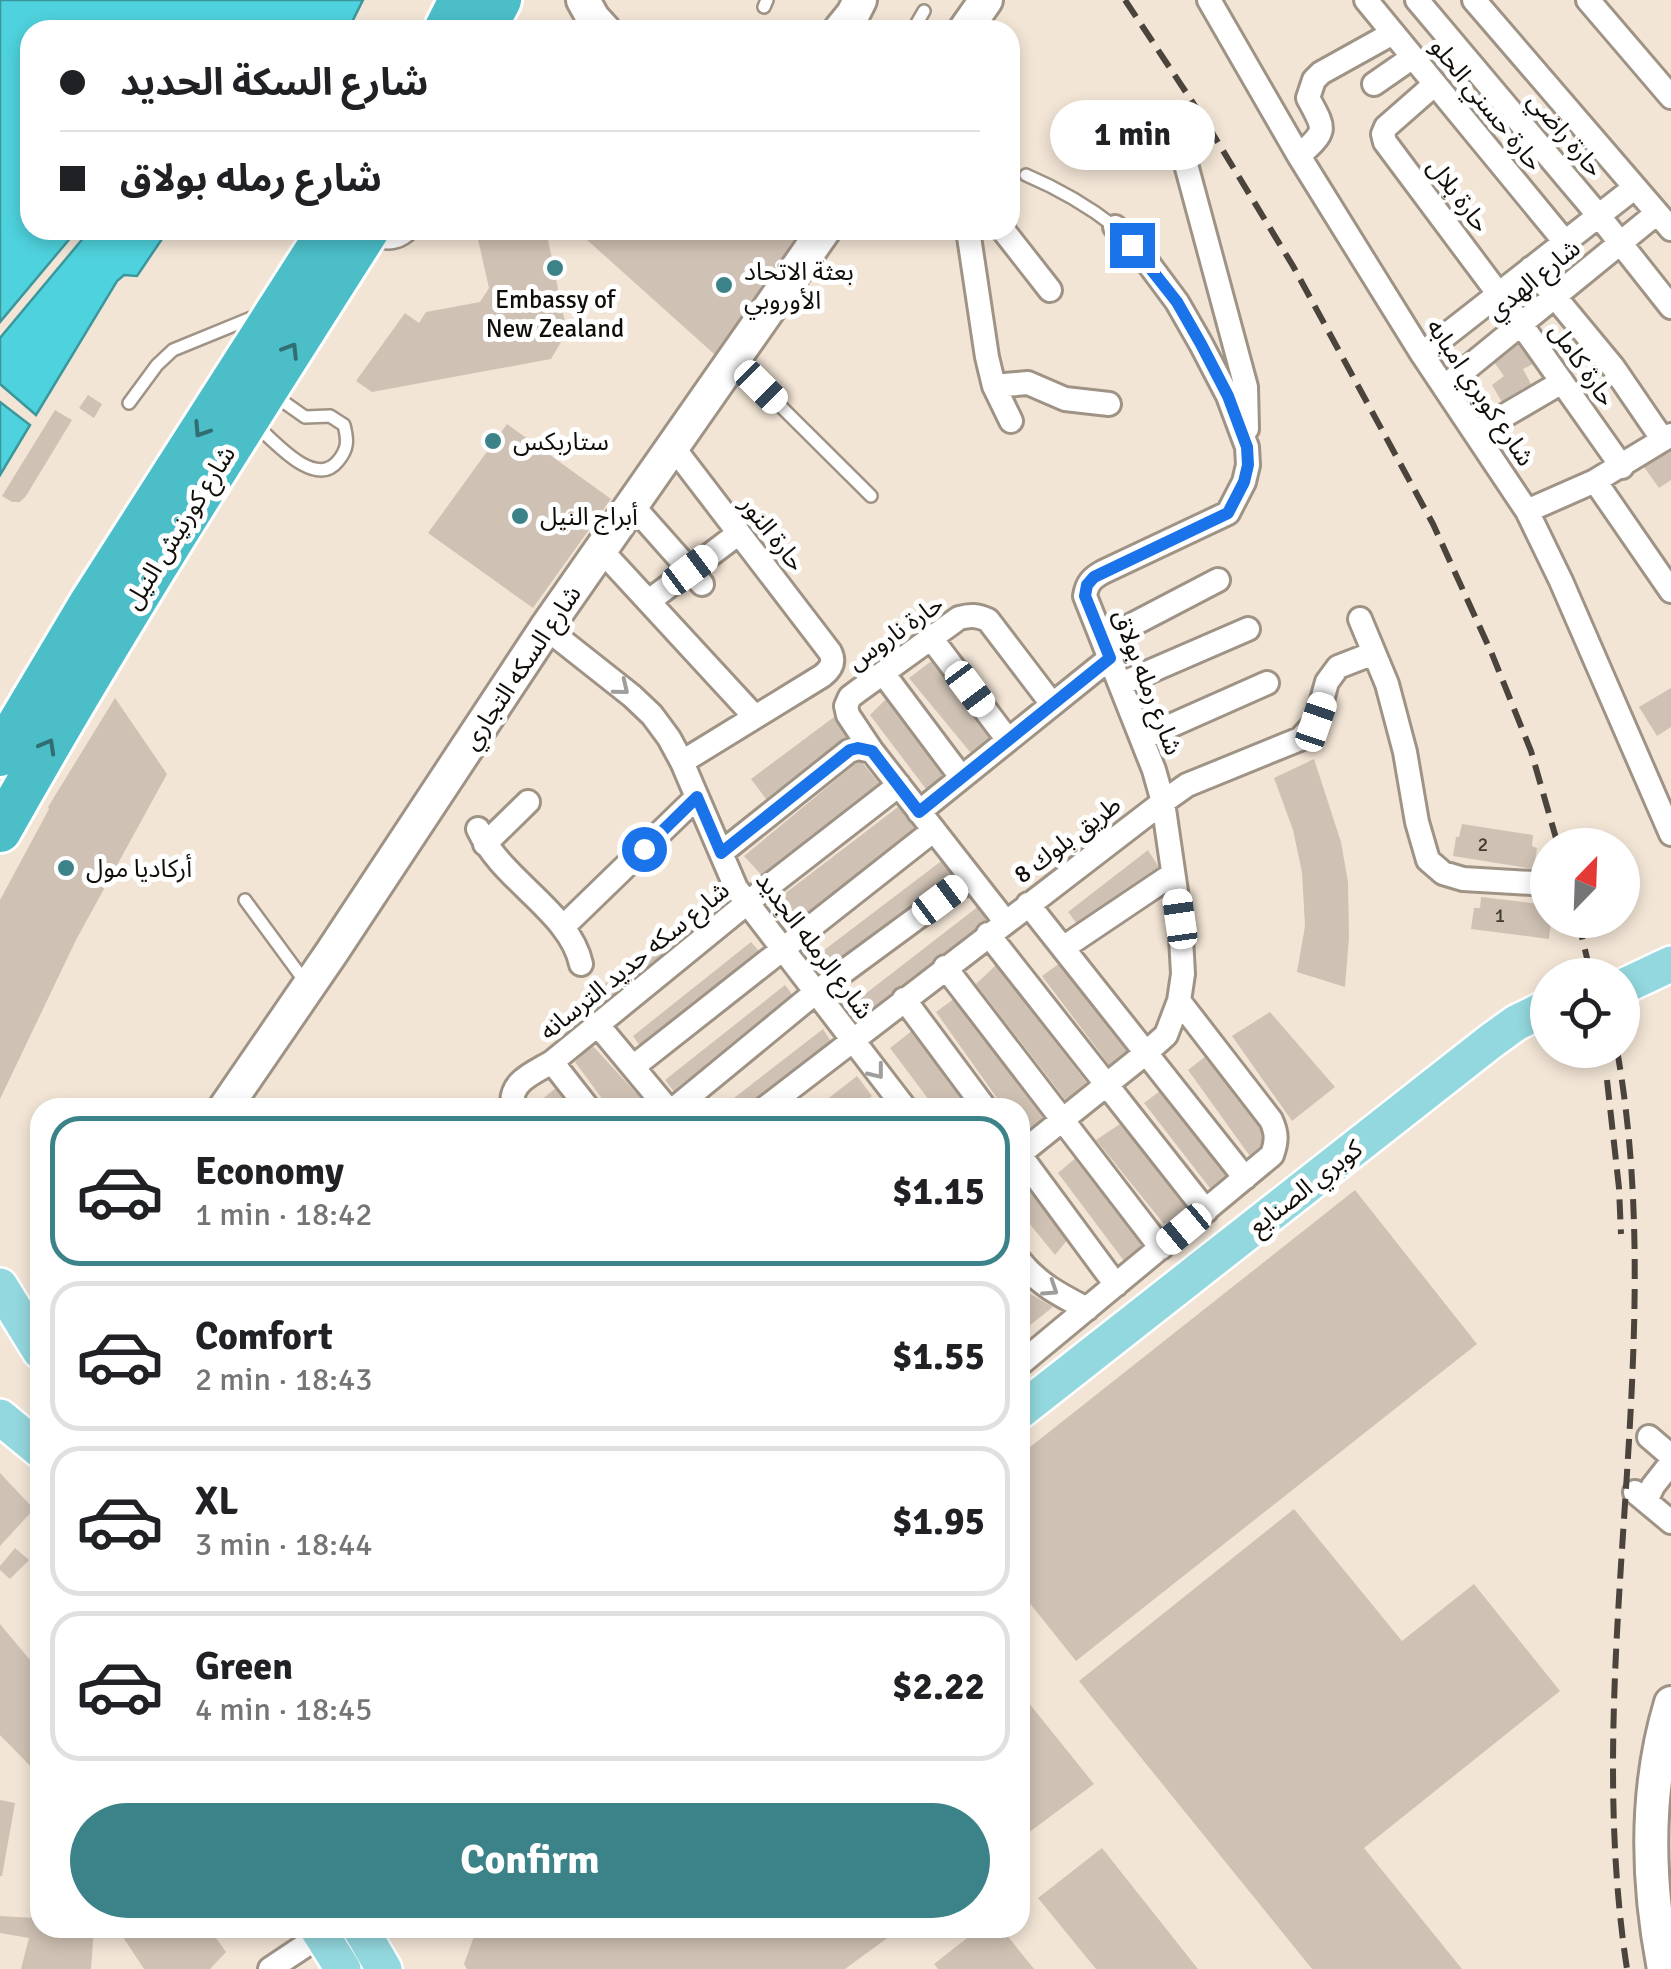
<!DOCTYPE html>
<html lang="en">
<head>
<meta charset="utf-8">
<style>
	body { margin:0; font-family:Signika,"Noto Sans Arabic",sans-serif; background:#f6f6f6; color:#202124; height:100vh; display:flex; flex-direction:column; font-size:38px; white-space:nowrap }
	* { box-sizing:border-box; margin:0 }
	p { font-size:32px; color:#757577 }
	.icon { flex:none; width:55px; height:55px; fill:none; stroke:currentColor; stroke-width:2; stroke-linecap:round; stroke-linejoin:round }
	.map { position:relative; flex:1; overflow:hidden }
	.panel { position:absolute; left:30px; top:1098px; width:1000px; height:840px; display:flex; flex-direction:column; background:#fff; border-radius:30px; box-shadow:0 5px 15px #0003 }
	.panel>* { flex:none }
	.top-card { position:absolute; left:20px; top:20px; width:1000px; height:220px; border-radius:30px; box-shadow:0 5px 15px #0003; display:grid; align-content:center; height:220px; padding:0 40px; background:#fff }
	.needle { width:65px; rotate:23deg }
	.controls { position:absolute; left:1530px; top:828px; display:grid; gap:20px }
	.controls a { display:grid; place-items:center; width:110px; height:110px; border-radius:50%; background:#fff; box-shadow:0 5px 15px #0003; font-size:50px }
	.end { position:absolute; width:45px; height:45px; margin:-22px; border:12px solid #1a73e8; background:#fff; box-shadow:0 0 0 5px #fff }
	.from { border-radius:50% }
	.bubble { position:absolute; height:70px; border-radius:35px; background:#fff; box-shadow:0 5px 15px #0003; font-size:32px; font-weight:800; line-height:70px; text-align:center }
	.car { position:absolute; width:30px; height:60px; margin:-30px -15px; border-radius:12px; box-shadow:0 0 8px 2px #0007; background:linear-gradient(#fff 24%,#345 0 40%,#fff 0 76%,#345 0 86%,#fff 0) }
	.top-card b { display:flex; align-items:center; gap:35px; height:95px; font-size:38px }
	.top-card b+b { border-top:2px solid #e0e0e0 }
	.top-card i { width:25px; height:25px; background:#202124 }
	ul { padding:18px 0 0; list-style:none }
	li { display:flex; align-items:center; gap:30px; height:150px; margin:0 20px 15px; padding:0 20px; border:5px solid #e0e0e0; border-radius:30px }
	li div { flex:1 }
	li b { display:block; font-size:38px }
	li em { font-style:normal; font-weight:800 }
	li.selected { border-color:#3b8389 }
	li>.icon { width:90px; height:90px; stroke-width:1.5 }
	.primary-button { display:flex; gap:20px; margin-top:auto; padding:20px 40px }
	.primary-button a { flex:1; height:115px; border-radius:60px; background:#3b8389; color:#fff; font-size:40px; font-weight:800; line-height:115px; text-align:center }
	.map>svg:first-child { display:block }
	.water { fill:#4ed2dd; stroke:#3c979d; stroke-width:2.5 }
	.building { fill:#cfc2b4 }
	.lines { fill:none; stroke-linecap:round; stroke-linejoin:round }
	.lane-casing { stroke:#9f9385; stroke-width:16 }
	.street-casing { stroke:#9f9385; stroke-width:28 }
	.secondary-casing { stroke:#9f9385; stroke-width:38 }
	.primary-casing { stroke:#fff; stroke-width:40 }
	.highway-casing { stroke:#fff; stroke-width:48 }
	.lane { stroke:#fff; stroke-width:11 }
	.street { stroke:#fff; stroke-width:22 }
	.secondary { stroke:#fff; stroke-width:32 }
	.primary { stroke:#93d8de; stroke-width:35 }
	.highway { stroke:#4bbec8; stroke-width:42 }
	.rail { stroke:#4a443d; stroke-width:6; stroke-dasharray:20 10; stroke-linecap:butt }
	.oneway { stroke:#316e72 }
	.oneway2 { stroke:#a09e9c }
	.route { stroke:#1a73e8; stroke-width:12 }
	.poi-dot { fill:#3b8389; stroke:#fff; stroke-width:4 }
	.labels { text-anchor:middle; stroke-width:10; stroke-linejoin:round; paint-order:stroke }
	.number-label { font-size:20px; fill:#403a33 }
	.street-label { font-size:25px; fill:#110d08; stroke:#fff }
	.poi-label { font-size:25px; fill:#110d08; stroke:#fff; text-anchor:start }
</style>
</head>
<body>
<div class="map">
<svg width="1671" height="1969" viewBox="0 0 1671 1969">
	<rect width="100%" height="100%" fill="#f2e5d6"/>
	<!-- water -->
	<path class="water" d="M 0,0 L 363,0 L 348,30 L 30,30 L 30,153 L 26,164 L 30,167 L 30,230 L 77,230 L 0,322 Z
		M 90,230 L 168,230 L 137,276 L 124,275 L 117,281 L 36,415 L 0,384 L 0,338 Z
		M 0,402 L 30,425 L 0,475 Z"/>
	<!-- building -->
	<path class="building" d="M 480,230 L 546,230 L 567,332 L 551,359 L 372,392 L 356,381 L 405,313 L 419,323 L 426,312 L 480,302 L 489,288 L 477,235 Z
		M 576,230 L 785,230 L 803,248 L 723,362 Z
		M 1528,333 L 1537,362 L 1523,369 L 1531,384 L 1513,395 L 1515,399 L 1503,404 L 1492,385 L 1504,376 L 1491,358 Z
		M 88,395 L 102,404 L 94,418 L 79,408 Z
		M 55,410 L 72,420 L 26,496 L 20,502 L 12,502 L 2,496 Z
		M 507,424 L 611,499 L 533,608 L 428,533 Z
		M 1671,439 L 1671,480 L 1659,488 L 1639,460 Z
		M 933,660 L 996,740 L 975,758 L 909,678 Z
		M 1671,688 L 1671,727 L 1657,736 L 1639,707 Z
		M 889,696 L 951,777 L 929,793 L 870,715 Z
		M 115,698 L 167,774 L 76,940 L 0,1099 L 0,900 L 49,809 L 48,807 Z
		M 834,717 L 849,738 L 769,803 L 751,779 Z
		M 1314,759 L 1341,842 L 1348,882 L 1349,938 L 1345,987 L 1297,972 L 1305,926 L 1302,872 L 1293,830 L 1274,778 Z
		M 860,760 L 882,787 L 766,880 L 744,856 Z
		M 898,807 L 919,831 L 801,923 L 779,898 Z
		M 1462,824 L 1533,835 L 1532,846 L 1537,848 L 1534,869 L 1453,856 L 1456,837 L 1459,837 Z
		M 1148,850 L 1162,872 L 1081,929 L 1068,912 Z
		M 944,859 L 960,880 L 837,972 L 819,954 Z
		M 717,896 L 729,912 L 608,1008 L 596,991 Z
		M 1481,897 L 1548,905 L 1548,920 L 1551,920 L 1549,939 L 1471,929 L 1474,908 L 1480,908 Z
		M 980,905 L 993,923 L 876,1016 L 860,998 Z
		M 751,942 L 764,957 L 644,1052 L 633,1036 Z
		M 1064,960 L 1130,1052 L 1110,1066 L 1042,976 Z
		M 996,965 L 1089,1086 L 1067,1102 L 976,984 Z
		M 785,985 L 798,1002 L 679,1098 L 665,1080 Z
		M 955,998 L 1047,1117 L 1025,1136 L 1020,1130 L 1020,1108 L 1004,1108 L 936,1012 Z
		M 1270,1012 L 1335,1087 L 1292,1121 L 1232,1036 Z
		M 823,1029 L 835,1048 L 759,1108 L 721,1108 Z
		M 913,1030 L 972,1108 L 935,1108 L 890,1048 Z
		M 592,1045 L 650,1108 L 609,1108 L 575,1062 Z
		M 1206,1056 L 1273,1144 L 1252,1159 L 1188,1070 Z
		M 857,1076 L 872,1096 L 857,1108 L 816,1108 Z
		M 557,1087 L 573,1108 L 537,1108 L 535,1105 Z
		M 1164,1088 L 1234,1178 L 1213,1192 L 1144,1103 Z
		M 1123,1122 L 1190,1212 L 1164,1224 L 1096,1140 Z
		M 1078,1156 L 1145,1244 L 1124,1261 L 1058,1173 Z
		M 1028,1184 L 1069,1238 L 1055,1255 L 1020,1212 L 1020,1191 Z
		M 1355,1190 L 1477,1344 L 1076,1661 L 1020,1591 L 1020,1455 Z
		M 1020,1288 L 1053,1307 L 1020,1333 Z
		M 0,1473 L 34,1509 L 0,1546 Z
		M 1294,1509 L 1402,1641 L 1474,1584 L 1560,1691 L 1364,1848 L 1462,1969 L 1312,1969 L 1079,1681 Z
		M 15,1548 L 29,1560 L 10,1579 L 0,1570 L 0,1566 Z
		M 0,1624 L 40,1672 L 40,1776 L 0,1735 Z
		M 1020,1692 L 1094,1784 L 1020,1839 Z
		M 0,1800 L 15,1803 L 2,1876 L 0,1876 Z
		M 1102,1848 L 1198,1969 L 1096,1969 L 1038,1898 Z
		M 38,1902 L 40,1902 L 40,1928 L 94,1928 L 91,1969 L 21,1969 L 29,1938 L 0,1933 L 0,1916 L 35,1918 Z
		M 117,1928 L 209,1928 L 226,1952 L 210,1969 L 144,1969 Z
		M 477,1928 L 901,1928 L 845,1969 L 467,1969 L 464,1964 Z
		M 980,1928 L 1001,1928 L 1034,1969 L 938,1969 L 934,1964 Z"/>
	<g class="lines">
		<defs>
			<path id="lane" d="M 764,7 L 767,0
				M 913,30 L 924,11
				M 1026,175 C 1059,189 1087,205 1115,227
				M 372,241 C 390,245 401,244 414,230
				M 737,363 L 871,496
				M 129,403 L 157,365 L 173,350 L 261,314
				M 255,424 C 273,440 315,490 338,461 C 348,449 348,441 344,425 L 330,416 L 305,417 L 271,393
				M 245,900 L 306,983"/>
			<path id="street" d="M 1209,0 L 1299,156 L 1422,354 L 1527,511 L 1561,581 L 1671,834
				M 1366,0 L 1565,242
				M 1417,0 L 1599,216 L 1671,307
				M 1474,0 L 1671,229
				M 1588,0 L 1671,97
				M 1374,84 L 1413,57
				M 1435,84 L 1386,127 L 1383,134 L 1385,142 L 1521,324 L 1622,467
				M 1180,142 L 1246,387 L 1247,429
				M 1299,156 C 1327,130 1326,131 1308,98 L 1314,80 L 1321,73 L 1393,33
				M 968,230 L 987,357 L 994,386 L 1011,421
				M 1003,230 L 1050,290
				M 1531,268 L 1613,367 L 1663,440
				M 1422,354 L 1634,188
				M 994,386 L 1028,383 L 1065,399 L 1109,404
				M 1444,387 L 1657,213
				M 1475,433 L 1562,382
				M 673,447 L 830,652 C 835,662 831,669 822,676 L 682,762
				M 1595,481 L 1671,591
				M 632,505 L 702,584
				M 1527,511 L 1595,481 L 1671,435
				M 601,550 L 755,717
				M 649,601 L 739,533
				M 1360,619 L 1387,684 L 1405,752 L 1417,822 L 1428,860 L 1443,873 L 1463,879 L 1532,883
				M 546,628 L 632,696 L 652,715 L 669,738 L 682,762 L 736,888 L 905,1108
				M 931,638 L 1008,740
				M 1103,640 L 1218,580
				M 883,673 L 961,777
				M 1121,684 L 1248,629
				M 1143,738 L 1267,683
				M 919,812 L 1110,658
				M 478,829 C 502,881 570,912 581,964
				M 485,844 L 528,802
				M 721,853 L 849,751 L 858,748 L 872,751
				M 1028,904 L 1245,1178
				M 1005,921 L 872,751 L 848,715 L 846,706 L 850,697 L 858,691 L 959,618 C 970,615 977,615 988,620 L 1052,704
				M 563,927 L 697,797
				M 988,934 L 1206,1211
				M 1063,948 L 1173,874
				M 945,967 L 1161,1248
				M 904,999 L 985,1108
				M 597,1024 L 667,1108
				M 552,1062 L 588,1108
				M 633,1067 L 934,830
				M 513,1108 C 508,1082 532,1074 552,1062 L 747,903 L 899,785
				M 675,1108 L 816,992 L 971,878
				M 765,1108 L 1163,802 L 1187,785 L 1300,739 L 1316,722 L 1327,682 L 1338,667 L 1374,653
				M 1020,1154 L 1146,1053 L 1166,1035 L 1179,1001 L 1183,974 L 1180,919 L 1163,802 L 1154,770 L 1085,596 C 1087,583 1092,578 1103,572 L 1228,513 L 1244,482 L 1248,465 L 1247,447 L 1228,396 L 1201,344 L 1177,302 L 1148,263 L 1115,227
				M 1020,1155 L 1116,1285
				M 1020,1261 C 1038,1284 1062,1296 1087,1309
				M 1020,1364 L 1272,1155 C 1277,1141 1277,1133 1271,1120 L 1179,1001
				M 1649,1437 L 1671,1456
				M 1635,1492 L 1671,1522
				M 1646,1501 L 1653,1486 L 1671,1463
				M 270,1969 L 321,1935"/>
			<path id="secondary" d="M 583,0 L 593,18 L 604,30
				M 840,30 L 853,14 L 860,0
				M 965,30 L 986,0
				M 225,1108 L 332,952 L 546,628 L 824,230
				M 1664,1969 C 1647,1881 1645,1789 1671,1703"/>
			<path id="primary" d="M 1622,987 L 1671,964
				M 0,1286 L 40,1351
				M 1020,1411 L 1491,1041 L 1516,1023 L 1548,1007
				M 0,1417 L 40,1450
				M 317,1928 L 343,1969
				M 360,1928 L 384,1969"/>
			<path id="highway" d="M 445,30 L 460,0
				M 484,30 L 500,0
				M 0,755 L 90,604 L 329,230
				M 0,831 C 115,626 242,428 368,230"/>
		</defs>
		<!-- lane casing -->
		<use href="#lane" class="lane-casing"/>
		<!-- street casing -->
		<use href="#street" class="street-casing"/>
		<!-- secondary casing -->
		<use href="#secondary" class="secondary-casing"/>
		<!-- primary casing -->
		<use href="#primary" class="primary-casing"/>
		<!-- highway casing -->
		<use href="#highway" class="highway-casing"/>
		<!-- lane -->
		<use href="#lane" class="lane"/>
		<!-- street -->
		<use href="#street" class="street"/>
		<!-- secondary -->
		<use href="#secondary" class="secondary"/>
		<!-- primary -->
		<use href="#primary" class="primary"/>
		<!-- highway -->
		<use href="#highway" class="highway"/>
		<!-- rail -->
		<path class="rail" d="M 1125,0 L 1205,121 L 1293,266 L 1433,524 L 1492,654 L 1531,751 L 1558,845
			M 1578,920 L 1591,975
			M 1617,1050 C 1671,1354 1580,1665 1627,1969
			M 1607,1080 L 1619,1188 L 1621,1234"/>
	</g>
	<!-- one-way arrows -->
	<defs><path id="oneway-chevron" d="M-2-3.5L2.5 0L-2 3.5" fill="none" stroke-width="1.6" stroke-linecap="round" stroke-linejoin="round" transform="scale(2.5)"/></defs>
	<g class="oneway">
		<use href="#oneway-chevron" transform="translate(291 350) rotate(-58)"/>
		<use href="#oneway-chevron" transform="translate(201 430) rotate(123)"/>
		<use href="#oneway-chevron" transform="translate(48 746) rotate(-61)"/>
	</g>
	<g class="oneway2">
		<use href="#oneway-chevron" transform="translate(622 688) rotate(39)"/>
		<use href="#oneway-chevron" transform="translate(877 1072) rotate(52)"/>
		<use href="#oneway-chevron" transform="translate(1051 1289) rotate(33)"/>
	</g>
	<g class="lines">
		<!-- route -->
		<path class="route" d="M 644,849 L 697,797 L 721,853 L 850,750 L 858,748 L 872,751 L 919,812 L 1110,658 L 1085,596 L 1087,585 L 1094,577 L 1228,513 L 1244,482 L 1248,465 L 1247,447 L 1228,396 L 1201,344 L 1177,302 L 1132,245"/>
	</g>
	<!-- markers -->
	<g class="poi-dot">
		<circle cx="555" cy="268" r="10"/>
		<circle cx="724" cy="285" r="10"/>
		<circle cx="493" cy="441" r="10"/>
		<circle cx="520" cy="516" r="10"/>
		<circle cx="66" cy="868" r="10"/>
	</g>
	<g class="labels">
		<!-- number labels -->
		<g class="number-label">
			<text x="1483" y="851">2</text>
			<text x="1500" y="922">1</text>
		</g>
		<!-- street labels -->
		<g class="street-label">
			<text transform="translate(1487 104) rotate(51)" y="9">حارة حسني الحلو</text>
			<text transform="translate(1566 134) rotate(50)" y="9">حارة راضي</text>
			<text transform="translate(1459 195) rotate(53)" y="9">حارة بلال</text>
			<text transform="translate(1533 279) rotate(-39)" y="9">شارع الهدي</text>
			<text transform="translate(1583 364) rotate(55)" y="9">حارة كامل</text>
			<text transform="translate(1481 392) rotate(56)" y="9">شارع كوبري امبابه</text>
			<text transform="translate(179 527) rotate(-58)" y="9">شارع كورنيش النيل</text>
			<text transform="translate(773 533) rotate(52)" y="9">حارة النور</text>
			<text transform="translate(895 632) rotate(-35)" y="9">حارة ناروس</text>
			<text transform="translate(521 667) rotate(-56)" y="9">شارع السكه التجاري</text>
			<text transform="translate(1148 682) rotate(69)" y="9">شارع رمله بولاق</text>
			<text transform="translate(1067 839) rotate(-37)" y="9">طريق بلوك 8</text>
			<text transform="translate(815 945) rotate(53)" y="9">شارع الرمله الجديد</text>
			<text transform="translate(634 960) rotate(-39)" y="9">شارع سكه حديد الترسانه</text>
			<text transform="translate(1305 1187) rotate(-38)" y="9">كوبري الصنايع</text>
		</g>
		<!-- poi labels -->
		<g class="poi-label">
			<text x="744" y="280">بعثة الاتحاد<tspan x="744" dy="29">الأوروبي</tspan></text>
			<text x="555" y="308" text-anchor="middle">Embassy of<tspan x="555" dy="29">New Zealand</tspan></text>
			<text x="513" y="450">ستاربكس</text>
			<text x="540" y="525">أبراج النيل</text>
			<text x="86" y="877">أركاديا مول</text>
		</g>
	</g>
</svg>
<div class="controls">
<a><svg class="needle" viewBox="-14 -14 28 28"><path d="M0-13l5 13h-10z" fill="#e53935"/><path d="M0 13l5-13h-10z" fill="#757577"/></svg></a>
<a><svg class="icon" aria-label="locate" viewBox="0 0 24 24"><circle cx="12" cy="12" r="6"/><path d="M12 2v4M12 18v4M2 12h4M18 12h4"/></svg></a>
</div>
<i class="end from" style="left:644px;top:849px"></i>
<i class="end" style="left:1132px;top:245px"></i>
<div class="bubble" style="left:1050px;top:100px;width:165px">1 min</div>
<i class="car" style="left:761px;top:387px;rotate:135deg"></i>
<i class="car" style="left:690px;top:570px;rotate:53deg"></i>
<i class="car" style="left:970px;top:689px;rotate:143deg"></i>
<i class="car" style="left:1316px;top:722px;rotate:19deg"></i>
<i class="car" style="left:940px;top:900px;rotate:53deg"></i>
<i class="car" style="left:1180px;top:919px;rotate:352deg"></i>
<i class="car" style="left:1184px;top:1229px;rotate:230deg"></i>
<div class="top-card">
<b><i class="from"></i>شارع السكة الحديد</b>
<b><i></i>شارع رمله بولاق</b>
</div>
<section class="panel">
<ul>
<li class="selected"><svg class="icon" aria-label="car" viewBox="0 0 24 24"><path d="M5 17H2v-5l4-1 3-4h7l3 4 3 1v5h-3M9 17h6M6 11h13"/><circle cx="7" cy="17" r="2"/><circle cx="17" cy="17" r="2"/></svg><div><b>Economy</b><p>1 min · 18:42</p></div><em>$1.15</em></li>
<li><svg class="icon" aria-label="car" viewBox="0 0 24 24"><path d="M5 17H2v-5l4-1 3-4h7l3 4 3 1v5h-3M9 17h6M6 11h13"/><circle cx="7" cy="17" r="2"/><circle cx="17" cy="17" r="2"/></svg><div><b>Comfort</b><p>2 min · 18:43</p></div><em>$1.55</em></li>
<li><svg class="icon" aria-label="car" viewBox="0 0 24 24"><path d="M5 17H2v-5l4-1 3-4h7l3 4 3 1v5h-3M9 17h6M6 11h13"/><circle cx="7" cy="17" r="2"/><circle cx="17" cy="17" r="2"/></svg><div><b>XL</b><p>3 min · 18:44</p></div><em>$1.95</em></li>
<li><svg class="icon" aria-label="car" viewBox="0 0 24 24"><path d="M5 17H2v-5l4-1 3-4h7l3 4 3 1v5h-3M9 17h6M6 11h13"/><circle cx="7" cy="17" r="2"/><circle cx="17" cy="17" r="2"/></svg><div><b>Green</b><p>4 min · 18:45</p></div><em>$2.22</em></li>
</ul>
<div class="primary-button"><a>Confirm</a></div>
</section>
</div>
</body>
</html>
